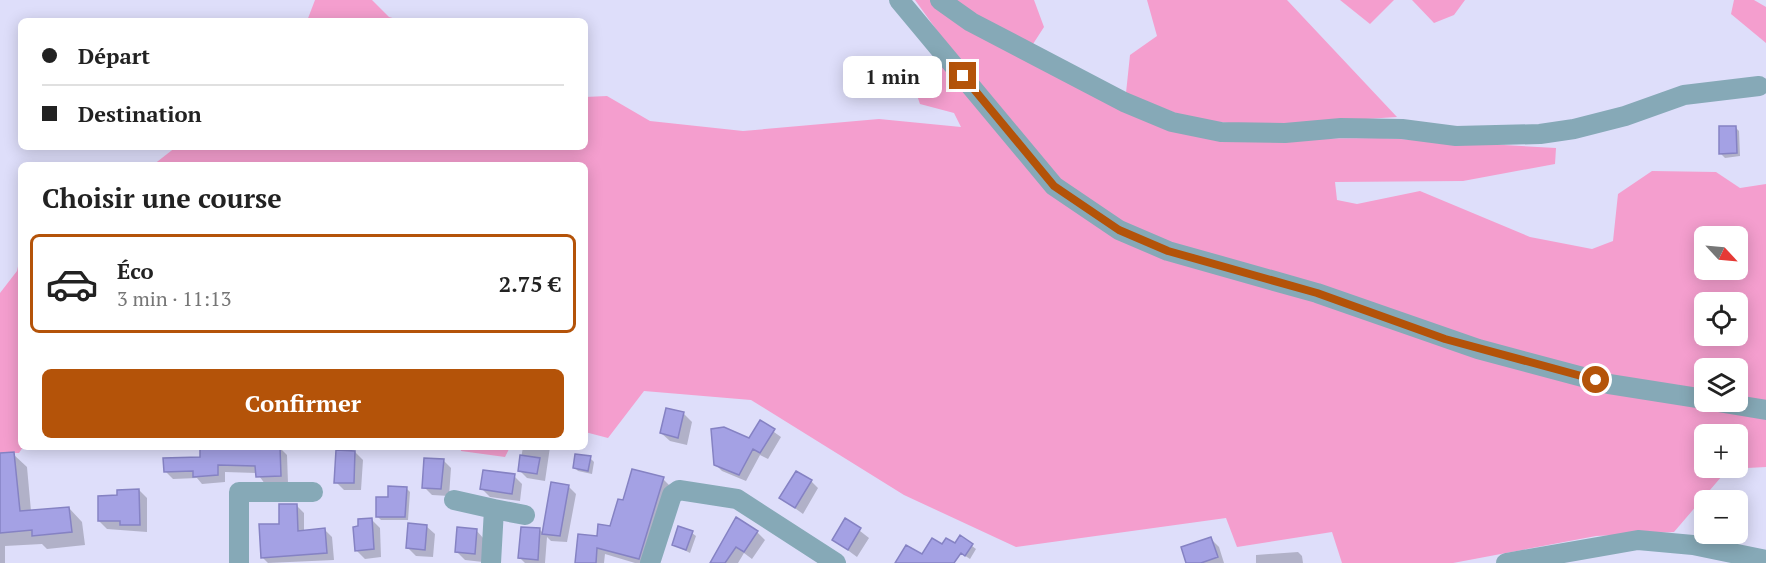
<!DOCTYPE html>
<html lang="fr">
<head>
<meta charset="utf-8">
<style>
	body { margin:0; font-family:"PT Serif",serif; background:#f2f2f2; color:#222; height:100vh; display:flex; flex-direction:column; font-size:22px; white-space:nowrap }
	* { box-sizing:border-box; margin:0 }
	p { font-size:20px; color:#767676 }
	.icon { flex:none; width:33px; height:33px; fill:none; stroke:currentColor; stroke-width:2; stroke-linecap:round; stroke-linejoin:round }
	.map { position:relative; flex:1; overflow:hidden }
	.panel { position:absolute; left:18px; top:162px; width:570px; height:288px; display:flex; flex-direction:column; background:#fff; border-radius:9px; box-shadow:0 3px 15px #0003 }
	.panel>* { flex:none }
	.banner { position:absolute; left:18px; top:18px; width:570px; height:132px; border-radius:9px; box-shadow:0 3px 15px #0003; display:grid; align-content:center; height:132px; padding:0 24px; background:#fff }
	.needle { width:39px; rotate:116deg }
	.buttons { position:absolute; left:1694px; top:226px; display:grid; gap:12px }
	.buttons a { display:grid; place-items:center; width:54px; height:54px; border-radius:9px; background:#fff; box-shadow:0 3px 15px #0003; font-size:30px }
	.end { position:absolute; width:27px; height:27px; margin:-14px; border:8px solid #b45309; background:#fff; box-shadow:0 0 0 3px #fff }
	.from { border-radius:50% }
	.bubble { position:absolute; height:42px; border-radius:9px; background:#fff; box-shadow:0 3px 15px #0003; font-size:20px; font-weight:700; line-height:42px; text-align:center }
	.banner b { display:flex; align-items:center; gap:21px; height:57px; font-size:22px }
	.banner b+b { border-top:2px solid #e0e0e0 }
	.banner i { width:15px; height:15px; background:#222 }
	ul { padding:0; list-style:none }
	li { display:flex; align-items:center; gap:18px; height:99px; margin:0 12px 9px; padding:0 12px; border:3px solid transparent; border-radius:9px }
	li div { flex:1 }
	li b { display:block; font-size:22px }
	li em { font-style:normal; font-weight:700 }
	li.active { border-color:#b45309 }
	li>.icon { width:54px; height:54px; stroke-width:1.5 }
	h2 { padding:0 24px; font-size:27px; line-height:72px }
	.primary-button { display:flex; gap:12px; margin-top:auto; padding:12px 24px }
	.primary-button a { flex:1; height:69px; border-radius:9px; background:#b45309; color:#fff; font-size:24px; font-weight:700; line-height:69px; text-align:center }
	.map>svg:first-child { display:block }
	.green { fill:#f49ece; fill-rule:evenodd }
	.shadow { fill:#0003 }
	.building { fill:#a4a1e4; stroke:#8582c3; stroke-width:1.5 }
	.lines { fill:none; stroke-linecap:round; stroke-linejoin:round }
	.minor { stroke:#86a9b7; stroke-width:20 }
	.route { stroke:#b45309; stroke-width:8 }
</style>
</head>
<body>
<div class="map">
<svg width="1766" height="563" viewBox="0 0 1766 563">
	<rect width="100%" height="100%" fill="#dedefa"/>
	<!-- green -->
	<path class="green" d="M 315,0 L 372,0 L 389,17 L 403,21 L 307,21 Z
		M 915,0 L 1034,0 L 1044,27 L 1024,58 L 1128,111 L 1257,139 L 1382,138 L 1556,148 L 1555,164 L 1463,181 L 1335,182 L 1337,200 L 1357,204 L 1420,191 L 1530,237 L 1592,249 L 1613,241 L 1618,194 L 1652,171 L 1716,172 L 1740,188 L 1766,184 L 1766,467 L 1728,469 L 1674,532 L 1596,536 L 1453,563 L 1342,563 L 1332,532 L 1237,547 L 1226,518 L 1016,547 L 904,495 L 751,400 L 644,391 L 608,438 L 585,432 L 585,165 L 153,165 L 176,147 L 585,147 L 585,97 L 607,96 L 650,121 L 743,131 L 879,119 L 961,127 L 954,113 L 920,104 L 912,81 L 916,69 L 956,57 ZM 1704,237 L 1737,237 L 1737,270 L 1704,270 ZM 1704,303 L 1737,303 L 1737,336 L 1704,336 ZM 1704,369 L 1737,369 L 1737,402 L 1704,402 ZM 1704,435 L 1737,435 L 1737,468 L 1704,468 Z
		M 1147,0 L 1287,0 L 1397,117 L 1258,126 L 1190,119 L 1126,93 L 1130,55 L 1157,36 Z
		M 1340,0 L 1394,0 L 1370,24 Z
		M 1412,0 L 1465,0 L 1454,15 L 1434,23 Z
		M 1734,0 L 1754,0 L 1766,7 L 1766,43 L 1731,14 Z
		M 21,253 L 23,447 L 19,453 L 0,453 L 0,293 L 17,271 Z
		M 461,447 L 510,447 L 505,457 L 461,451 Z"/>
	<!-- shadow -->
	<path class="shadow" d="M 1735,127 L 1739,131 L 1740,156 L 1725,158 L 1721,154 Z
		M 667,410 L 684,414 L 692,422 L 687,445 L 670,441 L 661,433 Z
		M 760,422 L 781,437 L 768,459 L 760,455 L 746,481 L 722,471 L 715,464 L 750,440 Z
		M 279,447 L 287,455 L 288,483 L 265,484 L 257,473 L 225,472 L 225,482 L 202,484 L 197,478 L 173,479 L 165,471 L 202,459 Z
		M 523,447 L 550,447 L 545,481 L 527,478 L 519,470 Z
		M 355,452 L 363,460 L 361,490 L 344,490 L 336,482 Z
		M 13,454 L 27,467 L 31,511 L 69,508 L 82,522 L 85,545 L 47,549 L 42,544 L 5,546 L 5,563 L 0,563 L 0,455 Z
		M 590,458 L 594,462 L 592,474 L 578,471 L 574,467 Z
		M 443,460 L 451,468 L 449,496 L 432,495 L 424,487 Z
		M 514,476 L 522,484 L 520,501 L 490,497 L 482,489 Z
		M 663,479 L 671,487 L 647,563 L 635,563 L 605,554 L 604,563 L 577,563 L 611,527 L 624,502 Z
		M 811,481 L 818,488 L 803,514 L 781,498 Z
		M 568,486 L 576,494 L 567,542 L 551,541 L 547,537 L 545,563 L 525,563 L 520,558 L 540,530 L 544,534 Z
		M 406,488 L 410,492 L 408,520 L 381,520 L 377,516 L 389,499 Z
		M 139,490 L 147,498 L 147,532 L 107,529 L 99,521 L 119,497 Z
		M 297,506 L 304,513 L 304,532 L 325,530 L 332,537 L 334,560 L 268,563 L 263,558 L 281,525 Z
		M 371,519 L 380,528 L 381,557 L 365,559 L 356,550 Z
		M 846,520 L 869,538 L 857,557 L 834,540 Z
		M 426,526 L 435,534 L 433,557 L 416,556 L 407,547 Z
		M 476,530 L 484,539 L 483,562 L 465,560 L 457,552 Z
		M 757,532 L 765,540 L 752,559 L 744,553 L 738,563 L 712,563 Z
		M 692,533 L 696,536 L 690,553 L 674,545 Z
		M 960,537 L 976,549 L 970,559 L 958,551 Z
		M 1211,539 L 1219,547 L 1224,563 L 1188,563 Z
		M 1298,552 L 1302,556 L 1303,563 L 1256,563 L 1256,555 Z"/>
	<!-- building -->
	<path class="building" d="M 1719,126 L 1736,126 L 1737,153 L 1719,154 Z
		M 666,408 L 684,412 L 678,438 L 660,433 Z
		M 760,420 L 775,429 L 760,453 L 753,449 L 739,475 L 714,465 L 711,429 L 724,427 L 749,438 Z
		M 200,447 L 280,447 L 281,476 L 256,477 L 255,466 L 218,465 L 218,475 L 193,477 L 193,471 L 164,472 L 163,458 L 200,457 Z
		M 336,450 L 355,451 L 354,483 L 334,483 Z
		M 14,452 L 20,511 L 69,507 L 72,532 L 32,536 L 32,530 L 0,533 L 0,453 Z
		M 575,454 L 591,456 L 588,471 L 573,468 Z
		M 520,455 L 540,458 L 537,474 L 518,471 Z
		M 424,458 L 444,459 L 441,489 L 422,488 Z
		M 632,469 L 664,477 L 639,559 L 597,548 L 596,563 L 575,563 L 578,534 L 597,536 L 598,524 L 610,526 L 618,499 L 623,500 Z
		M 483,470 L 515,474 L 512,494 L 480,489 Z
		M 796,471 L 812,480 L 795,508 L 779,498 Z
		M 551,482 L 569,485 L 560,536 L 542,534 Z
		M 388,486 L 407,487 L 405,517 L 376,517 L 376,497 L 388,497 Z
		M 139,489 L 140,525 L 120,525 L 120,521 L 98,521 L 98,496 L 117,495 L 117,490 Z
		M 279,504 L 297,504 L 298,531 L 325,528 L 327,553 L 261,558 L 259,524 L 279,524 Z
		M 736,517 L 758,531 L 744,552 L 736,547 L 725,563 L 710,563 Z
		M 372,518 L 374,549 L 355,551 L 353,527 L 358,526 L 358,519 Z
		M 845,518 L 861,528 L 848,550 L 832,540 Z
		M 408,523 L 427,525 L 425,550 L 406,548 Z
		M 678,526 L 693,531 L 686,550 L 672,545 Z
		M 457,527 L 477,529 L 475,554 L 455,552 Z
		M 521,527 L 540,528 L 538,560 L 518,558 Z
		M 960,535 L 973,544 L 965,556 L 961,553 L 954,563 L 895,563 L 906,545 L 922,554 L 932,538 L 942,544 L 946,538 L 955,543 Z
		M 1211,537 L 1218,557 L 1201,563 L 1186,563 L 1181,547 Z"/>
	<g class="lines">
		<!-- minor -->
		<path class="minor" d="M 899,0 L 1054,186 L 1119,230 L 1168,251 L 1317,293 L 1478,349 L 1609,384 L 1704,399
			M 940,0 L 971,22 L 1124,102 L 1172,122 L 1221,132 L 1285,133 L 1341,128 L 1402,129 L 1456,136 L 1540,134 L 1574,129 L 1625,116 L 1684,95 L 1759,86
			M 1718,402 L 1766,410
			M 454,500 L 494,509
			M 239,563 L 239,492 L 313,492
			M 491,563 L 494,509 L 525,515
			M 650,563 L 672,495 L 679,490 L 737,499 L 836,563
			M 1506,563 L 1638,540 L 1693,545 L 1766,560"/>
	</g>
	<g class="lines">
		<!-- route -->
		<path class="route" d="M 963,76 L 1054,186 L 1119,230 L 1168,251 L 1317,293 L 1445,339 L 1596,380"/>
	</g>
</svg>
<div class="buttons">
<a><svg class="needle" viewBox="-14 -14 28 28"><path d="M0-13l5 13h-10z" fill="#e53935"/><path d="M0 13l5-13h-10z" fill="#767676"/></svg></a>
<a><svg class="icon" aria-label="locate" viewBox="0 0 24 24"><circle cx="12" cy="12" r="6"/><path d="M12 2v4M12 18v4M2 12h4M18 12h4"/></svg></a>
<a><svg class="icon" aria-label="layers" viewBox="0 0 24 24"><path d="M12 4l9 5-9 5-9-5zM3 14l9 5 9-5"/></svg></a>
<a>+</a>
<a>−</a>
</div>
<i class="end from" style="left:1596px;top:380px"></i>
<i class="end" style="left:963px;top:76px"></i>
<div class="bubble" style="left:843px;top:56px;width:99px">1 min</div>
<div class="banner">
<b><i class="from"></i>Départ</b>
<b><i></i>Destination</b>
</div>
<section class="panel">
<h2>Choisir une course</h2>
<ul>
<li class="active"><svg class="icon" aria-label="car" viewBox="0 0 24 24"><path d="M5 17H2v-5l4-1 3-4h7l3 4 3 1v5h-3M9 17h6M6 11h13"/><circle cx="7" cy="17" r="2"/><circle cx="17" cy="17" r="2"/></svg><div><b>Éco</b><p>3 min · 11:13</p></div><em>2.75 €</em></li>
</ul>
<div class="primary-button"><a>Confirmer</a></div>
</section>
</div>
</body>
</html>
